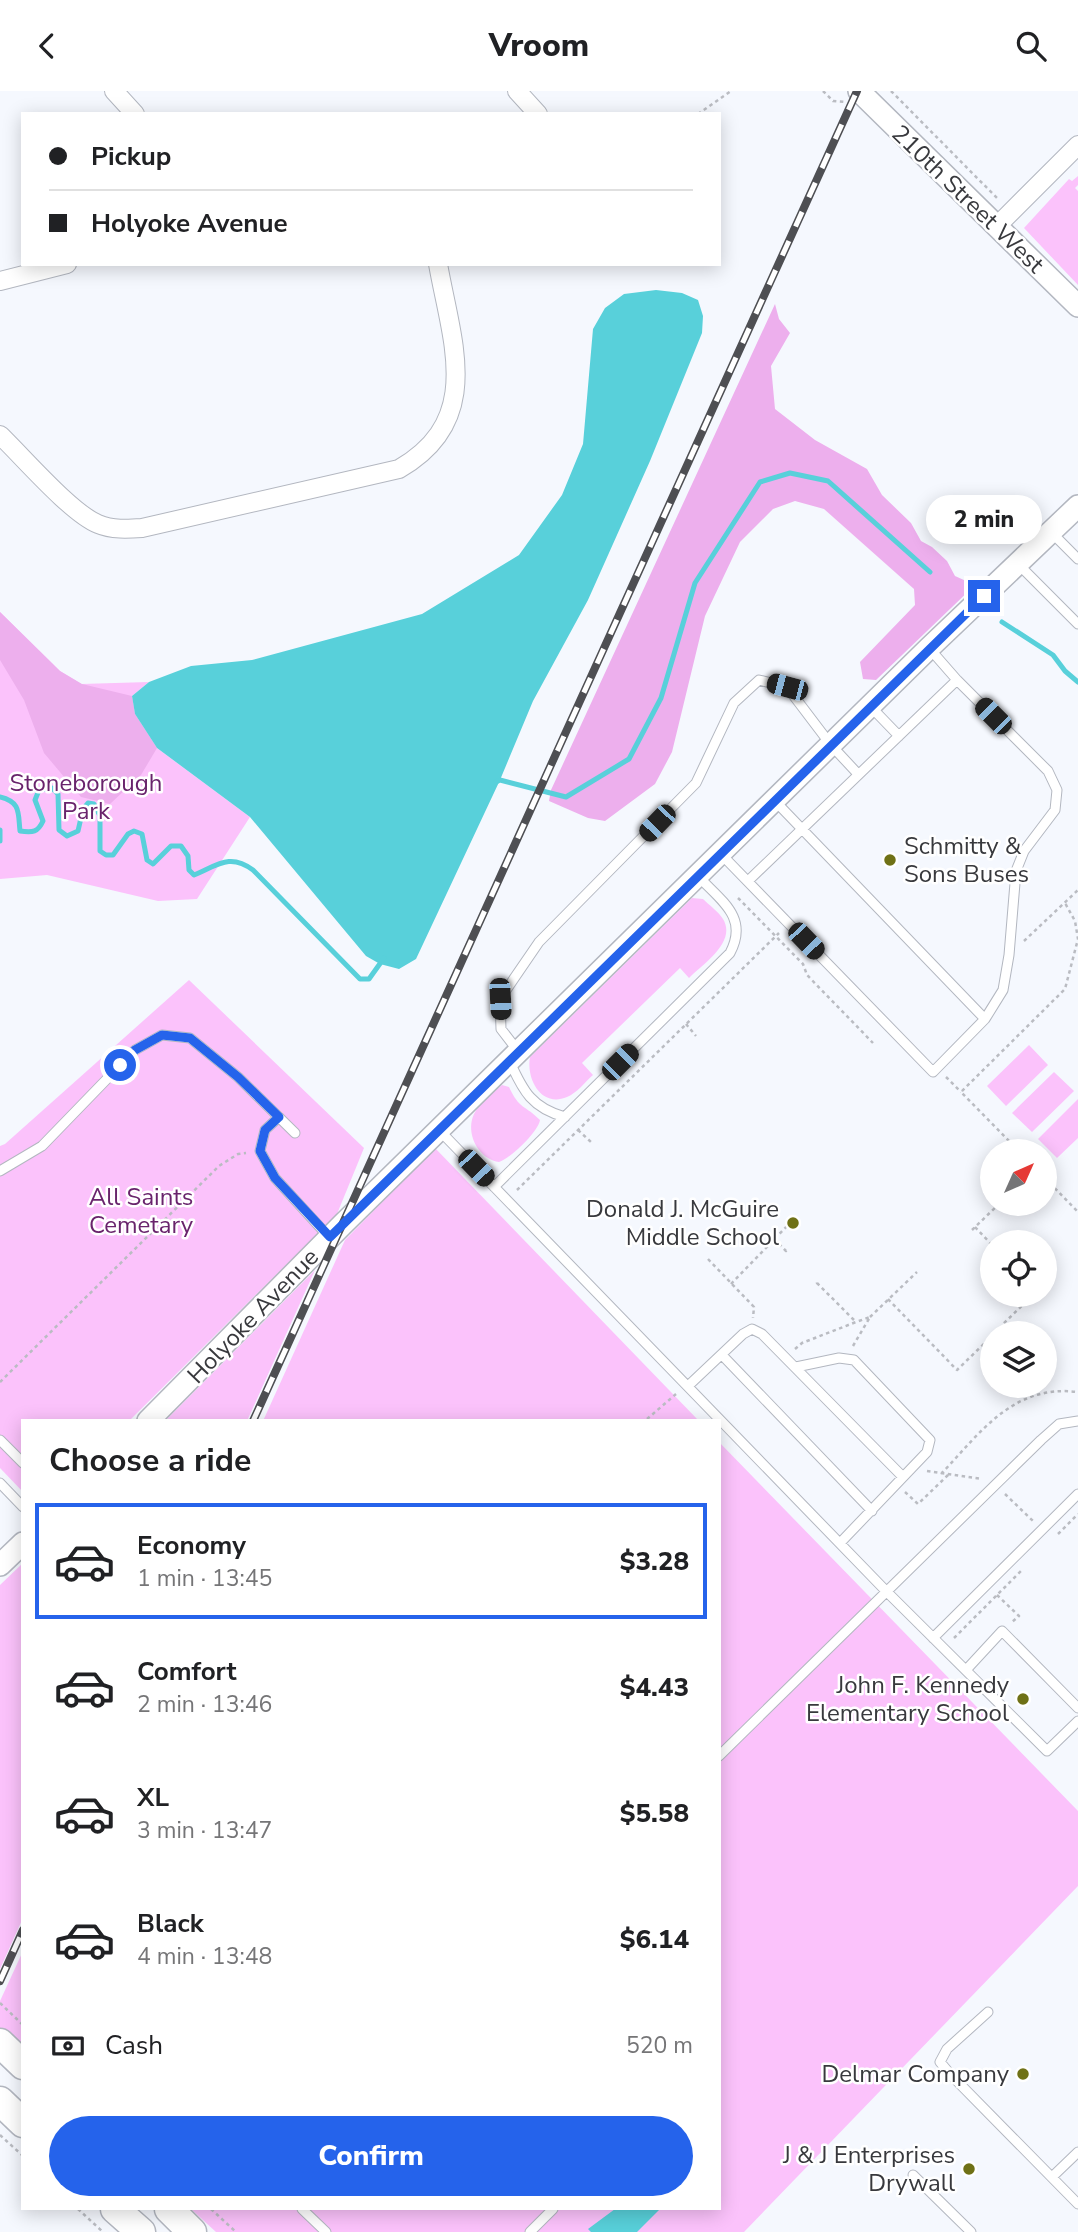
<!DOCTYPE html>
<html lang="en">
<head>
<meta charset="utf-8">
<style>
	body { margin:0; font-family:"Nunito Sans",sans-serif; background:#f6f6f6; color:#202124; height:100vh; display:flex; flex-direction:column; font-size:26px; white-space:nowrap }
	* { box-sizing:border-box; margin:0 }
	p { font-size:23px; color:#757577 }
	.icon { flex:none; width:38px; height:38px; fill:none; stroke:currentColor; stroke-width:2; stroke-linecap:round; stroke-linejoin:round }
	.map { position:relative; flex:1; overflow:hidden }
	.sheet { position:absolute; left:21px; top:1328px; width:700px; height:791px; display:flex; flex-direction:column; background:#fff; border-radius:0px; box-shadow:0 4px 18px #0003 }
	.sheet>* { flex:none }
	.banner { position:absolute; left:21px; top:21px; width:700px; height:154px; border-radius:0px; box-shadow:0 4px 18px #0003; display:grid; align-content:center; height:154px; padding:0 28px; background:#fff }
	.needle { width:46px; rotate:45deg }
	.fabs { position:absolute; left:980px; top:1048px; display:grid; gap:14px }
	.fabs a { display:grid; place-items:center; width:77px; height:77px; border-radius:50%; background:#fff; box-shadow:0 4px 18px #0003; font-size:35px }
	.end { position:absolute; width:32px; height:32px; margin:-16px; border:9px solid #2563eb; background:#fff; box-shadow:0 0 0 4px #fff }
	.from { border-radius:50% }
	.bubble { position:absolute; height:49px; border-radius:24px; background:#fff; box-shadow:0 4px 18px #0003; font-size:23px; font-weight:800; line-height:49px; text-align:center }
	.car { position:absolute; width:21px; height:42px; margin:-21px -10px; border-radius:9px; box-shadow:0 0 5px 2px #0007; background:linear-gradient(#222 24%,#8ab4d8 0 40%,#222 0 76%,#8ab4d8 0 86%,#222 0) }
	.banner b { display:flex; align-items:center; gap:24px; height:66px; font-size:26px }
	.banner b+b { border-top:2px solid #e0e0e0 }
	.banner i { width:18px; height:18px; background:#202124 }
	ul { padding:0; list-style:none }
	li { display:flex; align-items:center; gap:21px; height:116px; margin:0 14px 10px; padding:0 14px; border:4px solid transparent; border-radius:0px }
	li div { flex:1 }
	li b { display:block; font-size:26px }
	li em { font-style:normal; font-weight:800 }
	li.current { border-color:#2563eb }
	li>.icon { width:63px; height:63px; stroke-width:1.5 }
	h2 { padding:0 28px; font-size:32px; line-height:84px }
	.pay { display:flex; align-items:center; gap:18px; height:77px; padding:0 28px; font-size:26px }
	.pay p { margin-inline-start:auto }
	.primary-button { display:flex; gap:14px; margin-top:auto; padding:14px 28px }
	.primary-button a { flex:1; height:80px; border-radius:42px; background:#2563eb; color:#fff; font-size:28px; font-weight:800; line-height:80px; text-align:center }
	header { display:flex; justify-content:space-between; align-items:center; height:91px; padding:0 28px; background:#fff; font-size:32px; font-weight:800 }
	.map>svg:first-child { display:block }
	.green { fill:#fbc2fb }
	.forest { fill:#edafed }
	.water { fill:#58d0da }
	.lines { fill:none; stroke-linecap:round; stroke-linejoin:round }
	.stream { stroke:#58d0da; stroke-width:5 }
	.service-casing { stroke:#b3b7c0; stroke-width:11 }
	.minor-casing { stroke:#b3b7c0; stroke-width:20 }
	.tertiary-casing { stroke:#b3b7c0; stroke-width:24 }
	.primary-casing { stroke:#b3b7c0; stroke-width:31 }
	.path { stroke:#babcc2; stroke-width:2.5; stroke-dasharray:3.5 3.5; stroke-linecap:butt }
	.service { stroke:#fff; stroke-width:9 }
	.minor { stroke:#fff; stroke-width:18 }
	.tertiary { stroke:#fff; stroke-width:21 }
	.primary { stroke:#fff; stroke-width:28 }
	.rail-casing { stroke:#4e4f53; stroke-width:8 }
	.rail { stroke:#fff; stroke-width:5; stroke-dasharray:16; stroke-linecap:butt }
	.route { stroke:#2563eb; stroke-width:9 }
	.poi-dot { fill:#6f7116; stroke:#fff; stroke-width:2.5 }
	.labels { text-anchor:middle; stroke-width:5; stroke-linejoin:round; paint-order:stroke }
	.street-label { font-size:24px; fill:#38393d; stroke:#fff }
	.park-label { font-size:24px; fill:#69236c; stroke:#fff }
	.poi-label { font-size:24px; fill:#38393d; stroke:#fff; text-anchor:end }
</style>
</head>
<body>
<header><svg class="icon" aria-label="back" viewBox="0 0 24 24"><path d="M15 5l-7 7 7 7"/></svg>Vroom<svg class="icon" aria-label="search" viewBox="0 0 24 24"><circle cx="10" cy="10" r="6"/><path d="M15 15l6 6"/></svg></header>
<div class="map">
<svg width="1078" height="2141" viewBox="0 0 1078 2141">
	<rect width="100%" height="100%" fill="#f5f8fe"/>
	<!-- green -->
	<path class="green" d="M 1078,85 L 1078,94 L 1075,97 L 1078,100 L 1078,194 L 1024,137 L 1069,88 L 1072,90 Z
		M 0,521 L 60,580 L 81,593 L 149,591 L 132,605 L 135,623 L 157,657 L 250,726 L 197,808 L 158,810 L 47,784 L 0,788 Z
		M 692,807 L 703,808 C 709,814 719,821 723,828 C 737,851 703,873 689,887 L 680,877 L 582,972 L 593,984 C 585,991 577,1002 567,1006 C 541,1017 526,988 530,966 Z
		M 189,889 L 364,1057 L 337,1123 L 129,1330 L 23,1330 L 23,1401 L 0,1377 L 0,1055 L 5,1053 Z
		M 1029,954 L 1048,974 L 1006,1015 L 987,995 Z
		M 1054,981 L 1074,1000 L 1032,1041 L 1012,1022 Z
		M 502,994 L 509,996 C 519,1018 525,1014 540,1029 C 538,1041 511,1067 499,1071 C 478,1068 465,1042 474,1023 C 479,1012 493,1002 502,994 Z
		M 1078,1008 L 1078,1047 L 1057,1067 L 1038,1048 Z
		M 435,1057 L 699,1330 L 263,1330 L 345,1149 Z
		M 315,1179 L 247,1330 L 165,1330 Z
		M 719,1351 L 1078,1720 L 1078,1795 L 744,2141 L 216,2141 L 191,2118 L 719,2118 Z
		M 23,1472 L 23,1827 L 0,1878 L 0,1494 Z
		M 23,1860 L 23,1960 L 0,1939 L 0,1910 Z"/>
	<!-- forest -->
	<path class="forest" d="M 775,213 L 779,228 L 790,242 L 771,275 L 775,318 L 815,349 L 867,378 L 882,404 L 911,432 L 921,450 L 932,456 L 947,470 L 955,485 L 975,494 L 876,589 L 863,588 L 860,571 L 915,514 L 914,498 L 824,418 L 795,410 L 773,418 L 740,451 L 705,525 L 672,661 L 655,693 L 605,730 L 588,727 L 549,710 L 551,699 Z
		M 0,521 L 60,580 L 82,593 L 132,605 L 135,623 L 157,657 L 141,684 L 110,713 L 81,706 L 44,662 L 24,609 L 0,569 Z"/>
	<!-- water -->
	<path class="water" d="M 656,199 L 682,202 L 698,209 L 703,225 L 702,242 L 650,370 L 588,509 L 533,610 L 500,689 L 416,868 L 399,878 L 380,873 L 366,865 L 250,726 L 157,657 L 135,623 L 132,605 L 149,591 L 191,575 L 252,569 L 422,523 L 519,464 L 562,404 L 583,353 L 593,238 L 605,217 L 624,203 Z
		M 615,2118 L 660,2118 L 637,2141 L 591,2141 L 588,2138 Z"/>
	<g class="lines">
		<!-- stream -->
		<path class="stream" d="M 1002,531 L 1053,564 L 1065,580 L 1078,591
			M 496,691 L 500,689 L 566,706 L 629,668 L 661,607 L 695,492 L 760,391 L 790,382 L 828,390 L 930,481
			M 0,706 C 21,711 18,722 20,740 C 33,742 38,741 43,730 L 35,709 L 39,699 L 52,697 L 58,703 L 59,739 L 67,745 L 78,740 L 83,718 L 88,712 L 94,713 L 100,725 L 100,760 L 106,764 L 113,764 L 128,743 L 134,740 L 142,743 L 147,769 L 153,773 L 171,755 L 181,755 L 188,765 L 189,779 L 194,784 C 218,774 230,762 253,779 L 360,888 L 369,888 L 384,867
			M 0,739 L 0,750"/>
		<defs>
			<path id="service" d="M 1051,441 L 1078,468
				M 1019,474 L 1078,533
				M 929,557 L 957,589 L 1048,680 L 1057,699 L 1055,719 L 1024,760 L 1016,780 L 1009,864 L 1003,899 L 985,928
				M 870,615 L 899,645
				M 720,762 L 933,981 L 985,928 L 774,709
				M 748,790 L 957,589
				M 518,960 L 501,938 L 500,908 L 539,851 L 696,692 L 734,612 L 759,589 L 787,596 L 831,654 L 858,683
				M 510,971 C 523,1000 532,1017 565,1026
				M 279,1026 L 265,1039 L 260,1060 L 275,1087 L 329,1146
				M 440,1040 L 886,1500 L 1047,1660 L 1078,1630
				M 0,1080 L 42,1055 L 135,959 L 162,944 L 190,947 L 238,986 L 295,1042
				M 494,1096 L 730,862 C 749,826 721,810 698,785
				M 722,1264 L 872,1420
				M 796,1276 L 839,1267 L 854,1269 L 930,1349 L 927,1361 L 840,1452
				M 688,1295 L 743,1243 L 752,1238 L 762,1243 L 903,1386
				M 0,1349 L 23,1372
				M 0,1392 L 23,1416
				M 933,1547 L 1078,1403
				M 966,1579 L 1002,1540 L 1078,1617
				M 719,1665 L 1041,1349 L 1059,1333 L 1078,1330
				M 988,1921 L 947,1958 L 940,1971 L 951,1984 L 1078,2113
				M 913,2084 L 971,2141
				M 1052,2086 L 1078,2061
				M 302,2118 L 326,2141
				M 530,2141 L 553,2118"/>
			<path id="minor" d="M 114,0 L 135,23
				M 517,0 L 538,23
				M 996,136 L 1078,54
				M 0,190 L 67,173
				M 0,344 C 23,366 71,422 98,433 C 112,439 128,438 142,437 L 399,378 C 484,329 452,252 438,173"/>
			<path id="tertiary" d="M 859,0 L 1078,215
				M 148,1330 L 343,1133 L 929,557 L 1078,415
				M 0,1474 L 23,1452"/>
			<path id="primary" d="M 0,1952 L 23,1974
				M 0,2010 L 23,2032
				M 115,2118 L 141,2141
				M 169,2118 L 192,2141"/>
		</defs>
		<!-- service casing -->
		<use href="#service" class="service-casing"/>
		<!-- minor casing -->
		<use href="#minor" class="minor-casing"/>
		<!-- tertiary casing -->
		<use href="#tertiary" class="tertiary-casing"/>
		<!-- primary casing -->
		<use href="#primary" class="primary-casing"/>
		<!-- path -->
		<path class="path" d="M 823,0 L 833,10 L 845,11
			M 891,0 L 997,107
			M 698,23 L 731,0
			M 738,807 L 803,873 L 807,884 L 873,952
			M 1024,850 L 1078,799
			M 686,933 L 696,945
			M 946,986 L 961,1001
			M 578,1039 L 591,1051
			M 1019,1060 L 961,1001 L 1065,898 L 1078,848 L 1075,830 L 1065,812
			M 1045,1087 L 1078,1121
			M 517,1099 L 779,842
			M 975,1136 L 992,1154
			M 972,1139 L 999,1113
			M 774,1148 L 786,1160 L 788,1157
			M 708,1168 L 754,1216 L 753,1227
			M 731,1193 L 790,1132
			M 888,1208 L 957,1279 L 992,1245
			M 870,1226 L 917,1181
			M 1006,1242 L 1008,1240 L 1002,1234 L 1033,1204
			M 853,1255 L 870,1226 L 856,1231
			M 795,1258 L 802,1252 L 856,1231 L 817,1192 L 819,1189
			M 0,1291 L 219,1075 L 238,1063 L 246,1062
			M 647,1328 L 676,1303
			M 927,1380 L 982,1388
			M 941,1383 C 981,1341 1013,1293 1078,1301
			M 905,1401 L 918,1413 L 948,1384
			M 1005,1403 L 1033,1430
			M 1058,1443 L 1078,1423
			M 997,1504 L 1019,1525 L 1012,1531
			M 954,1547 L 1021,1480
			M 0,1912 L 23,1934
			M 0,2044 L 23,2065
			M 78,2118 L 103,2141
			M 211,2118 L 236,2141"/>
		<!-- service -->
		<use href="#service" class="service"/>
		<!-- minor -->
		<use href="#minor" class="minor"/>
		<!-- tertiary -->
		<use href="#tertiary" class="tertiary"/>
		<!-- primary -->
		<use href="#primary" class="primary"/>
		<defs>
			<path id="rail" d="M 253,1330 L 857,0
				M 0,1890 L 23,1839"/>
		</defs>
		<!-- rail casing -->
		<use href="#rail" class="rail-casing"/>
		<!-- rail -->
		<use href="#rail" class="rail"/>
	</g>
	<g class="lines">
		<!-- route -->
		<path class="route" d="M 120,974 L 135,959 L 162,944 L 190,947 L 238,986 L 279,1026 L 265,1039 L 260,1060 L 275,1087 L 330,1146 L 984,505"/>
	</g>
	<!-- markers -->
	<g class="poi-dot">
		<circle cx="890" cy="769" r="7"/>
		<circle cx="793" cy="1132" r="7"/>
		<circle cx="1023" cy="1608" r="7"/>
		<circle cx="1023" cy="1983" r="7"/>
		<circle cx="969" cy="2078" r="7"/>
	</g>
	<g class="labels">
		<!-- street labels -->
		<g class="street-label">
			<text transform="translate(968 108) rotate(44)" y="8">210th Street West</text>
			<text transform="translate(253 1225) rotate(-46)" y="8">Holyoke Avenue</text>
		</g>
		<!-- park labels -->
		<g class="park-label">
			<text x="86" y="700">Stoneborough<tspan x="86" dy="28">Park</tspan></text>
			<text x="141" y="1114">All Saints<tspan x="141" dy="28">Cemetary</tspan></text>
		</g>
		<!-- poi labels -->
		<g class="poi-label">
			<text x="904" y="763" text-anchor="start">Schmitty &amp;<tspan x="904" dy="28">Sons Buses</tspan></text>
			<text x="779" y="1126">Donald J. McGuire<tspan x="779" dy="28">Middle School</tspan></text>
			<text x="1009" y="1602">John F. Kennedy<tspan x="1009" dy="28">Elementary School</tspan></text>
			<text x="1009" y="1991">Delmar Company</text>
			<text x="955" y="2072">J &amp; J Enterprises<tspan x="955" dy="28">Drywall</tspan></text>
		</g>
	</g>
</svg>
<div class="fabs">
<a><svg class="needle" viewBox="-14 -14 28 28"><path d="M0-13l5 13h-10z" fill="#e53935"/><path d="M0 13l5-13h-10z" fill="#757577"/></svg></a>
<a><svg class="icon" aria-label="locate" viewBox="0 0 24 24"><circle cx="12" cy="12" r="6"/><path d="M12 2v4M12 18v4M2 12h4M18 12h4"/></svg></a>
<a><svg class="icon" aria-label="layers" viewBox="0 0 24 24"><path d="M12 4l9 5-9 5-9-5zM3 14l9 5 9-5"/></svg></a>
</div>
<i class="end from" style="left:120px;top:974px"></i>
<i class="end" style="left:984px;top:505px"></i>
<div class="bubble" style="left:926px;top:404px;width:116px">2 min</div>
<i class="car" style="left:787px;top:596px;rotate:285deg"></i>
<i class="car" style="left:993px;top:625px;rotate:315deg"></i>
<i class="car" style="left:657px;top:732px;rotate:224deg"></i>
<i class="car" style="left:806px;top:850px;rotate:136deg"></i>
<i class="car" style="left:500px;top:908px;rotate:177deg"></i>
<i class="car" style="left:620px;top:971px;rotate:45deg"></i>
<i class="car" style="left:476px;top:1077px;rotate:136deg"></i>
<div class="banner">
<b><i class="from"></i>Pickup</b>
<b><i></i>Holyoke Avenue</b>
</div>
<section class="sheet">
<h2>Choose a ride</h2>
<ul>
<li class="current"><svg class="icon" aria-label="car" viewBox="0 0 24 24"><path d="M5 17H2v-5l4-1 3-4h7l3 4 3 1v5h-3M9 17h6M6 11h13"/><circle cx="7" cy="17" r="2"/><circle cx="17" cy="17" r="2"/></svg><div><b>Economy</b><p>1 min · 13:45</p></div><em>$3.28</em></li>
<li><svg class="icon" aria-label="car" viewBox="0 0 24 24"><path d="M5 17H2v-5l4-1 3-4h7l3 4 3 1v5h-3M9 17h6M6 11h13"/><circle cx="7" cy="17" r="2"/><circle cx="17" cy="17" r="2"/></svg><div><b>Comfort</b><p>2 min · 13:46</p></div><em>$4.43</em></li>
<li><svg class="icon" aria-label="car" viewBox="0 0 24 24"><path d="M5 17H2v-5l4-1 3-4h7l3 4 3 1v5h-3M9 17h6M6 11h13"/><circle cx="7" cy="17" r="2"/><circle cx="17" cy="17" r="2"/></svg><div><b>XL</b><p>3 min · 13:47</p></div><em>$5.58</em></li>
<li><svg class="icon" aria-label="car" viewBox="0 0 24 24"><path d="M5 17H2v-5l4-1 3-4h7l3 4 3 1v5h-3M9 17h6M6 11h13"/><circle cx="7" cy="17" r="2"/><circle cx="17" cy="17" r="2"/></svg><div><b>Black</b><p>4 min · 13:48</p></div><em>$6.14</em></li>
</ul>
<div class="pay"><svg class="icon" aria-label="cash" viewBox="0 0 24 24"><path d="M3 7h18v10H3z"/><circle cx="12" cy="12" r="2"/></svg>Cash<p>520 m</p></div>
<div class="primary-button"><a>Confirm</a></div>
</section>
</div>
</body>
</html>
